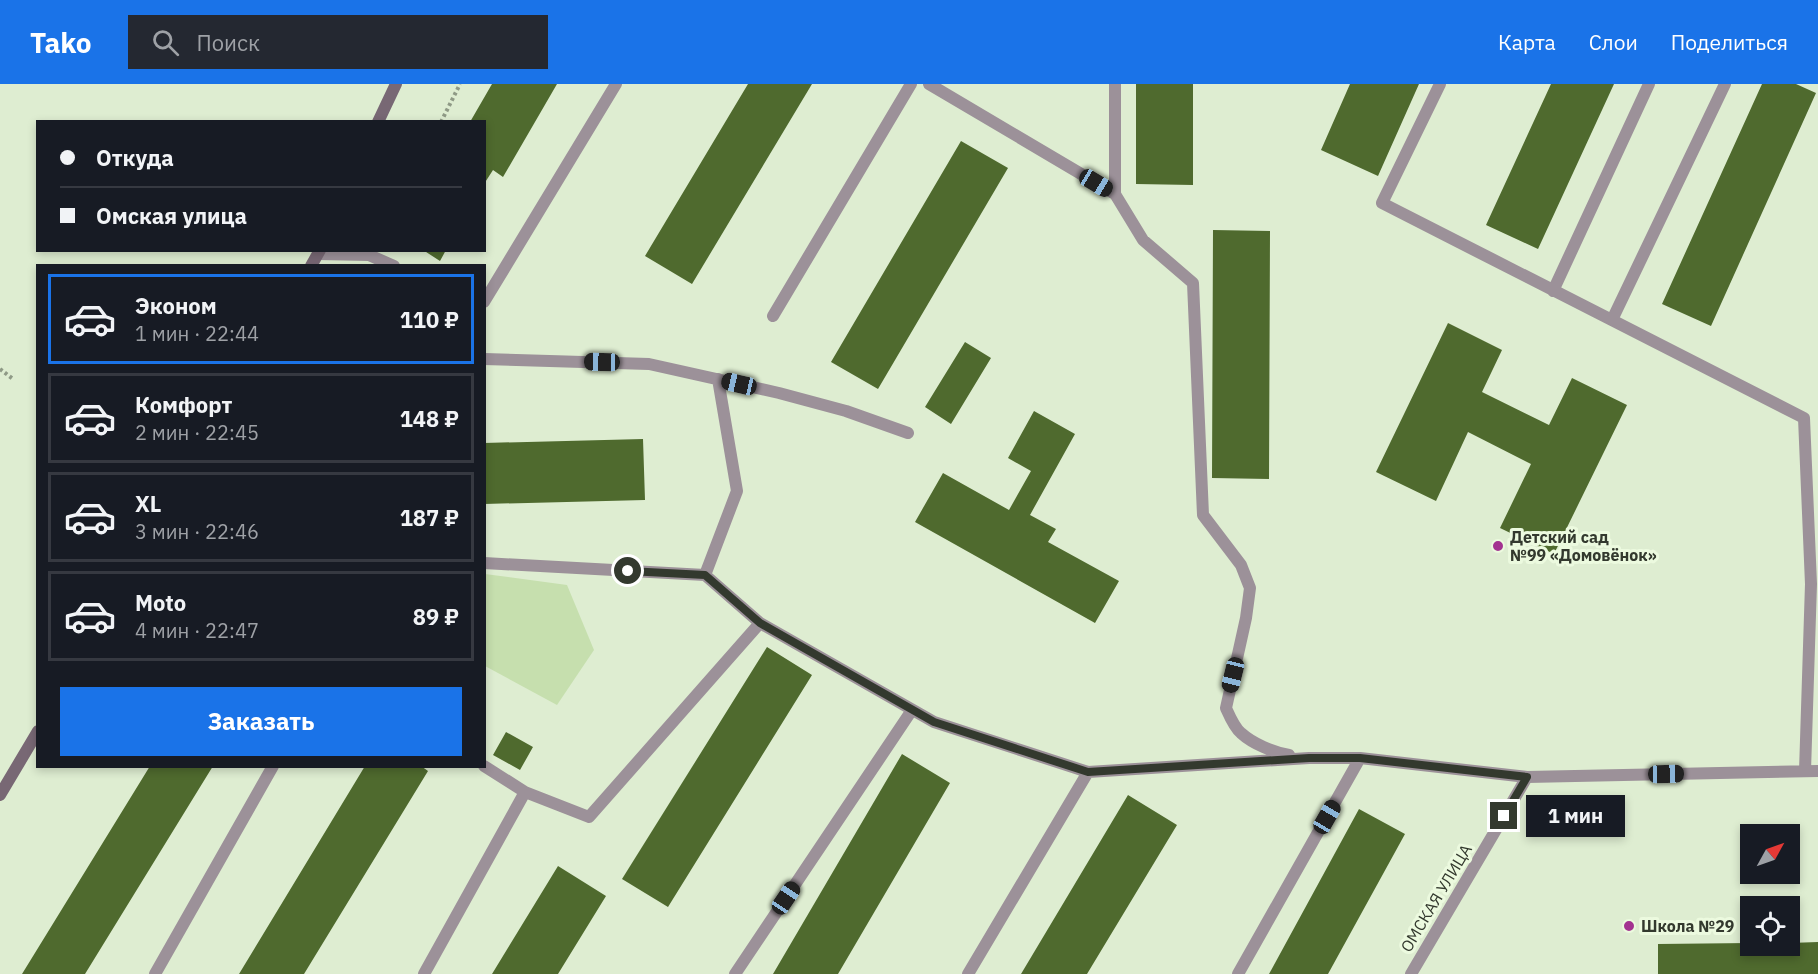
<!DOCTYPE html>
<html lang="ru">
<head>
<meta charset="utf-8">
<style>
	body { margin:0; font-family:"IBM Plex Sans",sans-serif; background:#242831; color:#f1f3f6; height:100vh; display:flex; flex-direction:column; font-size:22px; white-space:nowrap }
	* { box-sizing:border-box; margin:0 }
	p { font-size:20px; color:#9ea1a6 }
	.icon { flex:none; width:33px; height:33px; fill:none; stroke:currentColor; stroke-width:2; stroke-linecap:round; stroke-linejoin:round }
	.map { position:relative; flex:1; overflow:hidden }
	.sheet { position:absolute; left:36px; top:180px; width:450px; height:504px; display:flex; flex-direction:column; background:#171b24; border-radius:0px; box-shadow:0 3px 9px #0003 }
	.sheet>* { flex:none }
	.hud { position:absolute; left:36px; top:36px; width:450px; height:132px; border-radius:0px; box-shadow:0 3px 9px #0003; display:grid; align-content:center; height:132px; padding:0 24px; background:#171b24 }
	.needle { width:39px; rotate:50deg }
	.tools { position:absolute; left:1740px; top:740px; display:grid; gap:12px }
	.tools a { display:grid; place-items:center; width:60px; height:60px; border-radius:0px; background:#171b24; box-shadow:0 3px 9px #0003; font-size:30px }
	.end { position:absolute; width:27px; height:27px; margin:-14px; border:8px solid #33392e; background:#fff; box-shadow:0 0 0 3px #fff }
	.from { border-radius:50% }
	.bubble { position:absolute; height:42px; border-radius:0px; background:#171b24; box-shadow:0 3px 9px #0003; font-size:20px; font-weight:700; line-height:42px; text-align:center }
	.car { position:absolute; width:18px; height:36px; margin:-18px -9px; border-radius:8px; box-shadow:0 0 4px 2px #0007; background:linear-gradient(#222 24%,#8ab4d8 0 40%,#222 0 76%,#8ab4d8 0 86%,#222 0) }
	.hud b { display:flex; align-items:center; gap:21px; height:57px; font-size:22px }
	.hud b+b { border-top:2px solid #363941 }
	.hud i { width:15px; height:15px; background:#f1f3f6 }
	ul { padding:10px 0 0; list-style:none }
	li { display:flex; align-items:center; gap:18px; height:90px; margin:0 12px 9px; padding:0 12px; border:3px solid #363941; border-radius:0px }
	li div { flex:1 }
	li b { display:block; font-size:22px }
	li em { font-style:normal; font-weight:700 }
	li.current { border-color:#1a73e8 }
	li>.icon { width:54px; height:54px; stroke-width:1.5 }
	.action { display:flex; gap:12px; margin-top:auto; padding:12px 24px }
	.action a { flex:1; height:69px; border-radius:0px; background:#1a73e8; color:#fff; font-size:24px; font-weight:700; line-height:69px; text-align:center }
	header { display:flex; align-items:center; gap:36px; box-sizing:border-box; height:84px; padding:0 30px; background:#1a73e8; color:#fff }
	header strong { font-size:28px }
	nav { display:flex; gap:33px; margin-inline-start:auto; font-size:21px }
	.search { width:420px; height:54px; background:#242831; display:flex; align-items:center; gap:15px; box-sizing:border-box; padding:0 21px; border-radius:0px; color:#9ea1a6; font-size:22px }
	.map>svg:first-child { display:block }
	.green { fill:#c6dfae }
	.building { fill:#4f6a2e }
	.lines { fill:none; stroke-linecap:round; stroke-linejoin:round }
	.path { stroke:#8f9a86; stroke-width:4; stroke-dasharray:3 3; stroke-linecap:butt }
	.service { stroke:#9c9199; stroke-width:12 }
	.minor { stroke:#9c9199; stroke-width:12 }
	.secondary { stroke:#786874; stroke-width:12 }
	.route { stroke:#33392e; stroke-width:8 }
	.poi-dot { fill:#a33390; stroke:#ecfadf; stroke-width:2 }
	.labels { text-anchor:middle; stroke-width:6; stroke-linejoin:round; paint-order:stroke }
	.poi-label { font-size:16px; font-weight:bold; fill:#33392e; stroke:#ecfadf; text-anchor:start }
	.street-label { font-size:16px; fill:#33392e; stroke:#ecfadf }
</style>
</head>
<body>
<header>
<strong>Tako</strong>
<div class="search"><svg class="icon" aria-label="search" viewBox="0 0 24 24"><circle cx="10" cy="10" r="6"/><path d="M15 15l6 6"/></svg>Поиск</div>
<nav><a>Карта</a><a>Слои</a><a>Поделиться</a></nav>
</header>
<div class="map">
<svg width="1818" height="890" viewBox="0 0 1818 890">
	<rect width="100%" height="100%" fill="#deedd1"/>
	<!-- green -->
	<path class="green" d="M 485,490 L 567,501 L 594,566 L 557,621 L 485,582 Z"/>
	<!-- building -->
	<path class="building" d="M 492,0 L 557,0 L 503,93 L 493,86 L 484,100 L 484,38 L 470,38 Z
		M 748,0 L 812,0 L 692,200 L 645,172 Z
		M 1136,0 L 1193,0 L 1193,101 L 1136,100 Z
		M 1350,0 L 1419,0 L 1378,92 L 1321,66 Z
		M 1551,0 L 1614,0 L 1538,165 L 1486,141 Z
		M 1762,0 L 1796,0 L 1816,9 L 1711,242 L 1662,220 Z
		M 961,57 L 1008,84 L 878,305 L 831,278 Z
		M 1213,146 L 1270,147 L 1269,395 L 1212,394 Z
		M 423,166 L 446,166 L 440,177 Z
		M 1448,239 L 1502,266 L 1482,308 L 1549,341 L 1572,294 L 1627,321 L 1554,470 L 1500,444 L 1531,380 L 1468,348 L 1436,417 L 1376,388 Z
		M 965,258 L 991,274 L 951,340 L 925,323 Z
		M 1034,327 L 1075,350 L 1030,431 L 1056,445 L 1048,458 L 1119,497 L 1095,539 L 915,438 L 943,389 L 1009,426 L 1031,387 L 1008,374 Z
		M 643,355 L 645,416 L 484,420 L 484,359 Z
		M 767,563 L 812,591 L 668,823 L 622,795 Z
		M 506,648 L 533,663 L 520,686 L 493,671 Z
		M 902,670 L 950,699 L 838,890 L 773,890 Z
		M 150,682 L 213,682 L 85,890 L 22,890 Z
		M 365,682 L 421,682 L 428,687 L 304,890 L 239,890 Z
		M 1128,711 L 1177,741 L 1087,890 L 1021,890 Z
		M 1359,725 L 1405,750 L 1328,890 L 1269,890 Z
		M 558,782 L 606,812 L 558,890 L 492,890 Z
		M 1818,858 L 1818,890 L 1658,890 L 1658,860 L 1750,859 L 1750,861 L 1790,861 L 1790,859 Z"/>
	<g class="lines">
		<!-- path -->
		<path class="path" d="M 441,38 L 460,0
			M 0,285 L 13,295"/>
		<!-- service -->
		<path class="service" d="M 929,0 L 1115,110
			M 1115,0 L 1115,110 L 1143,156 L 1193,199 L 1203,431 L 1241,481 L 1250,504 L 1246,534 L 1226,624 C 1230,633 1234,643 1241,649 C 1253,660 1273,668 1289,671
			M 1440,0 L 1382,119 L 1804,334 L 1811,500 L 1805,687
			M 318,170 L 369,171 L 394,182
			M 1553,207 L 1649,0
			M 484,218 L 616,0
			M 773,232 L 911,0
			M 1612,236 L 1725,0
			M 484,275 L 649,280 L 779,309 L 846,327 L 908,349
			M 484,479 L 705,491 L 760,539 L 934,638 L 1088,688 L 1309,674 L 1360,674 L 1527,693 L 1818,687
			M 705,491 L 737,407 L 718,295
			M 484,682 L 525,708
			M 155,890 L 273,682
			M 424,890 L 525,708 L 589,733 L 760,539
			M 735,890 L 912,626
			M 968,890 L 1088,688
			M 1238,890 L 1360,674"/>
		<!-- minor -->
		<path class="minor" d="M 1411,890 L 1527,693"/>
		<!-- secondary -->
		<path class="secondary" d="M 378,38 L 396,0
			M 311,182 L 320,166
			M 0,711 L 38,647"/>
	</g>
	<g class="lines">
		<!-- route -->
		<path class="route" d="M 628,487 L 705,491 L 760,539 L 934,638 L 1088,688 L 1309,674 L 1360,674 L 1527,693 L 1504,732"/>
	</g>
	<!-- markers -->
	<g class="poi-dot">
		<circle cx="1498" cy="462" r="6"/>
		<circle cx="1629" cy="842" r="6"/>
	</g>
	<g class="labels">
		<!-- poi labels -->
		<g class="poi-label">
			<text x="1510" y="459">Детский сад<tspan x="1510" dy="18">№99 «Домовёнок»</tspan></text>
			<text x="1641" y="848">Школа №29</text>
		</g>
		<!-- street labels -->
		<g class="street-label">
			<text transform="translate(1436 814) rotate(-59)" y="6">ОМСКАЯ УЛИЦА</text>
		</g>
	</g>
</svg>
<div class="tools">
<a><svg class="needle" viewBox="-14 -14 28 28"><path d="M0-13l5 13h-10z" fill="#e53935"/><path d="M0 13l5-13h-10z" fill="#9ea1a6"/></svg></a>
<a><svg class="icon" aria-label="locate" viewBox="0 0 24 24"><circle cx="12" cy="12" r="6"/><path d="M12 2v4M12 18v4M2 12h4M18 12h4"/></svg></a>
</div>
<i class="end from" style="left:628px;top:487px"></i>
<i class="end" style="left:1504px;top:732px"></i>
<div class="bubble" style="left:1526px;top:711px;width:99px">1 мин</div>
<i class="car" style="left:1096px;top:99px;rotate:121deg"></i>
<i class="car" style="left:602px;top:278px;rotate:271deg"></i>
<i class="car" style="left:739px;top:300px;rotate:283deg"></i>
<i class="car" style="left:1233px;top:591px;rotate:194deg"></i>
<i class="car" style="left:1666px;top:690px;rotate:89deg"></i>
<i class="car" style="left:1327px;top:733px;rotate:30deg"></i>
<i class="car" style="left:786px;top:814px;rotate:34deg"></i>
<div class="hud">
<b><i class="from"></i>Откуда</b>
<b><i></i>Омская улица</b>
</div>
<section class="sheet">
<ul>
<li class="current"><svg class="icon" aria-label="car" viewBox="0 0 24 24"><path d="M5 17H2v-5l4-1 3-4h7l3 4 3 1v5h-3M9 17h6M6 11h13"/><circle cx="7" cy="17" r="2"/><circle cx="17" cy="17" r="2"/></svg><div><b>Эконом</b><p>1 мин · 22:44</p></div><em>110 ₽</em></li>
<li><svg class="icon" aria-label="car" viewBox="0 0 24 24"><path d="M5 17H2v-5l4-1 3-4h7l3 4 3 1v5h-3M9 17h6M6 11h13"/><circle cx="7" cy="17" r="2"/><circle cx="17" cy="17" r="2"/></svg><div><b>Комфорт</b><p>2 мин · 22:45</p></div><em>148 ₽</em></li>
<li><svg class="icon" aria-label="car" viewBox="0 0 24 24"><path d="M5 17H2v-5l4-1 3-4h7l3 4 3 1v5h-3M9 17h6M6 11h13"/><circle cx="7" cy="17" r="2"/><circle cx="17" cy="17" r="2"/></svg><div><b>XL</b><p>3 мин · 22:46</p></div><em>187 ₽</em></li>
<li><svg class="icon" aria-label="car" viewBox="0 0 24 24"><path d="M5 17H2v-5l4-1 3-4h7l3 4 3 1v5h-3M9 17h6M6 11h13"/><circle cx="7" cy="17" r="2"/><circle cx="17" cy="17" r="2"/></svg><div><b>Moto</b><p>4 мин · 22:47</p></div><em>89 ₽</em></li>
</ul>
<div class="action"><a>Заказать</a></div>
</section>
</div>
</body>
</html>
